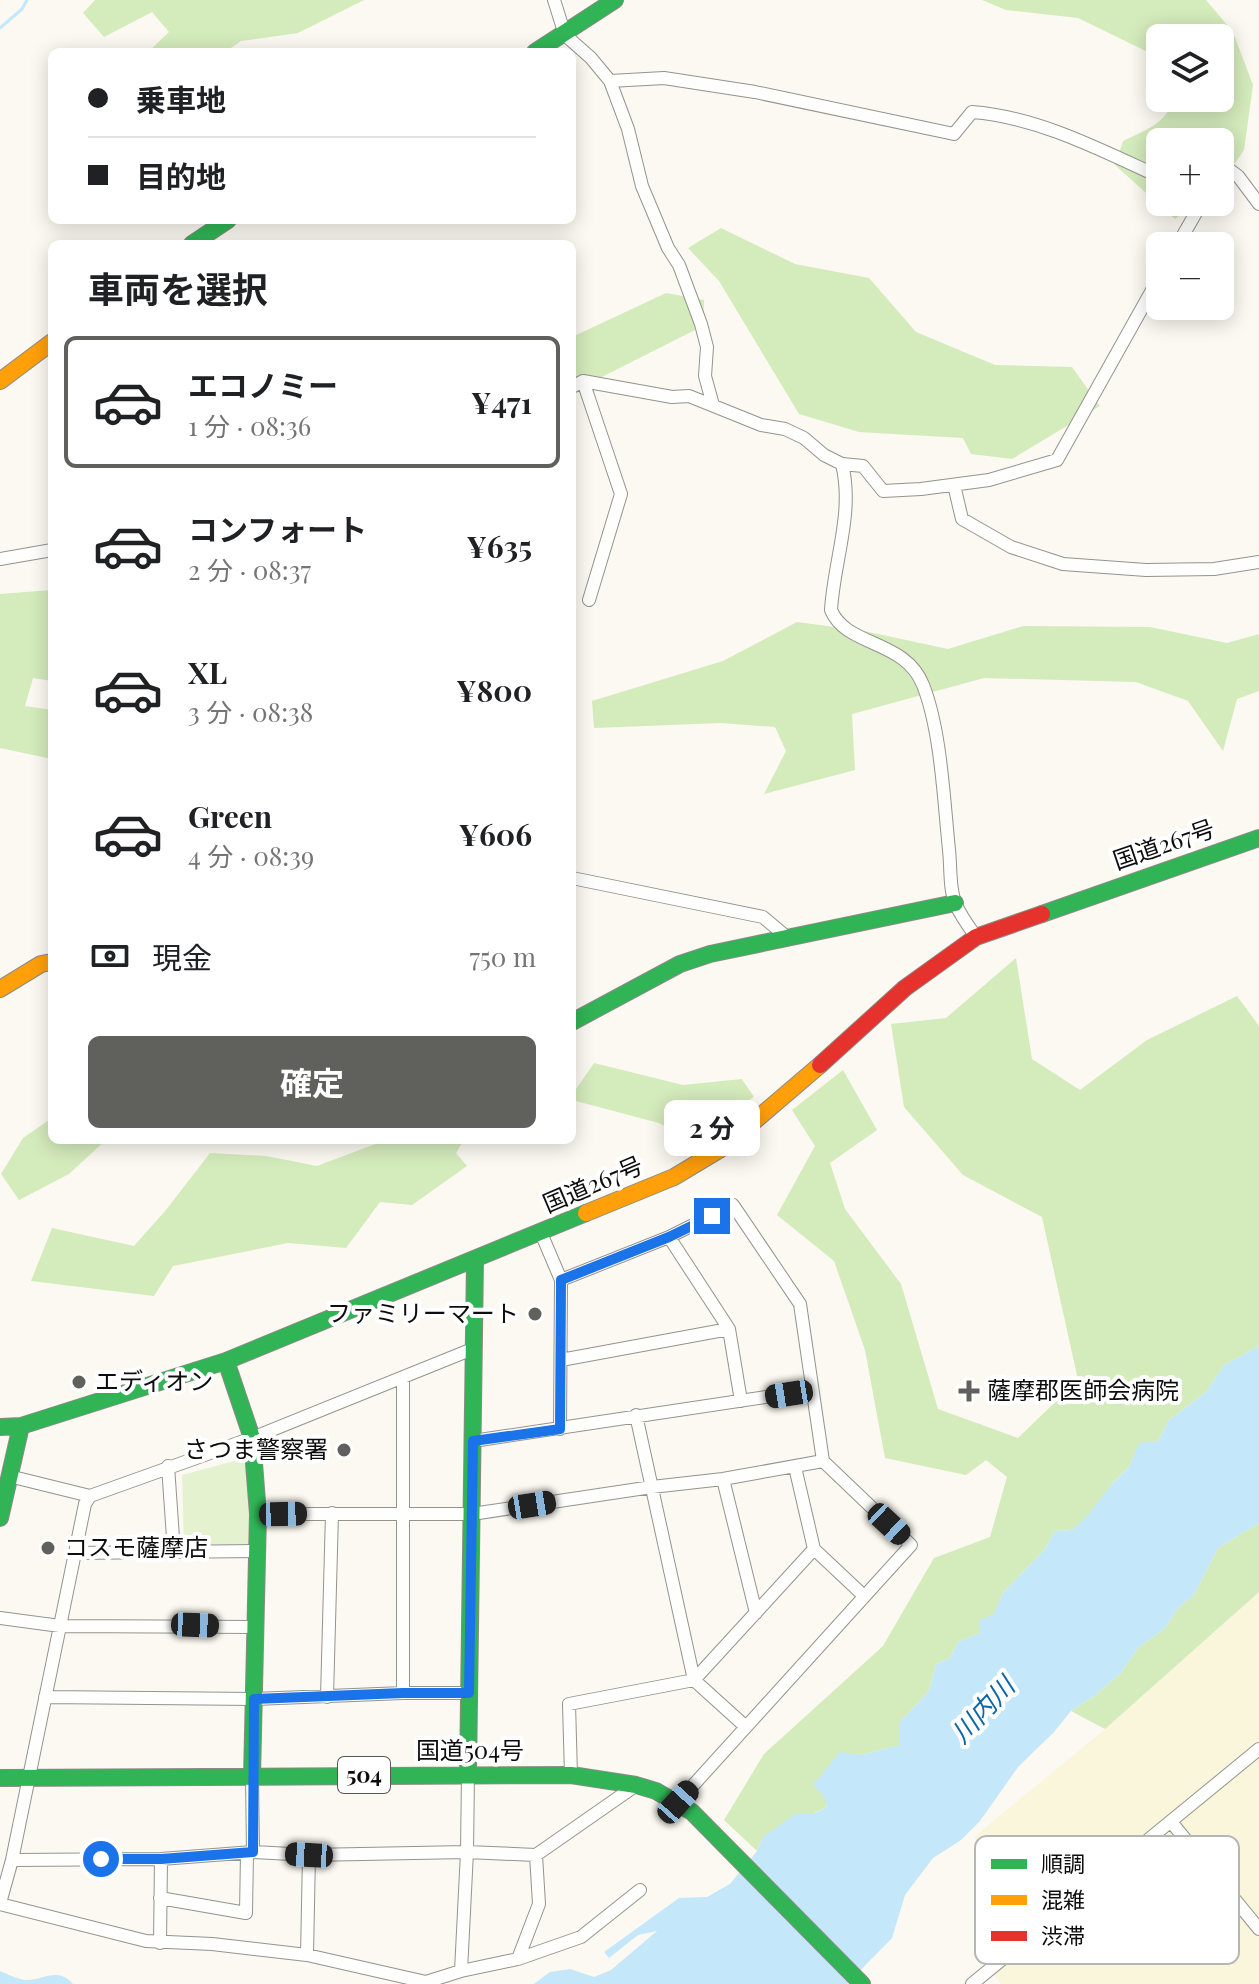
<!DOCTYPE html>
<html lang="ja">
<head>
<meta charset="utf-8">
<style>
	body { margin:0; font-family:"Playfair Display","Noto Sans JP",serif; background:#f6f6f6; color:#202124; height:100vh; display:flex; flex-direction:column; font-size:30px; white-space:nowrap }
	* { box-sizing:border-box; margin:0 }
	p { font-size:26px; color:#757577 }
	.icon { flex:none; width:44px; height:44px; fill:none; stroke:currentColor; stroke-width:2; stroke-linecap:round; stroke-linejoin:round }
	.map { position:relative; flex:1; overflow:hidden }
	.panel { position:absolute; left:48px; top:240px; width:528px; height:904px; display:flex; flex-direction:column; background:#fff; border-radius:12px; box-shadow:0 4px 20px #0003 }
	.panel>* { flex:none }
	.hud { position:absolute; left:48px; top:48px; width:528px; height:176px; border-radius:12px; box-shadow:0 4px 20px #0003; display:grid; align-content:center; height:176px; padding:0 40px; background:#fff }
	.controls { position:absolute; left:1146px; top:24px; display:grid; gap:16px }
	.controls a { display:grid; place-items:center; width:88px; height:88px; border-radius:12px; background:#fff; box-shadow:0 4px 20px #0003; font-size:40px }
	.end { position:absolute; width:36px; height:36px; margin:-18px; border:10px solid #1a73e8; background:#fff; box-shadow:0 0 0 4px #fff }
	.from { border-radius:50% }
	.bubble { position:absolute; height:56px; border-radius:12px; background:#fff; box-shadow:0 4px 20px #0003; font-size:26px; font-weight:700; line-height:56px; text-align:center }
	.car { position:absolute; width:24px; height:48px; margin:-24px -12px; border-radius:10px; box-shadow:0 0 6px 2px #0007; background:linear-gradient(#222 24%,#8ab4d8 0 40%,#222 0 76%,#8ab4d8 0 86%,#222 0) }
	.hud b { display:flex; align-items:center; gap:28px; height:76px; font-size:30px }
	.hud b+b { border-top:2px solid #e0e0e0 }
	.hud i { width:20px; height:20px; background:#202124 }
	ul { padding:0; list-style:none }
	li { display:flex; align-items:center; gap:24px; height:132px; margin:0 16px 12px; padding:0 24px; border:4px solid transparent; border-radius:12px }
	li div { flex:1 }
	li b { display:block; font-size:30px }
	li em { font-style:normal; font-weight:700 }
	li.active { border-color:#60605d }
	li>.icon { width:72px; height:72px; stroke-width:1.5 }
	h2 { padding:0 40px; font-size:36px; line-height:96px }
	.pay { display:flex; align-items:center; gap:20px; height:88px; padding:0 40px; font-size:30px }
	.pay p { margin-inline-start:auto }
	.button { display:flex; gap:16px; margin-top:auto; padding:16px 40px }
	.button a { flex:1; height:92px; border-radius:12px; background:#60605d; color:#fff; font-size:32px; font-weight:700; line-height:92px; text-align:center }
	.map>svg:first-child { display:block }
	.farmland { fill:#f9f6dc }
	.green { fill:#e4f2cf }
	.forest { fill:#d4ebbc }
	.water { fill:#c4e7f9 }
	.lines { fill:none; stroke-linecap:round; stroke-linejoin:round }
	.stream { stroke:#c4e7f9; stroke-width:3 }
	.street-casing { stroke:#949390; stroke-width:14 }
	.fast-casing { stroke:#8b8a86; stroke-width:18 }
	.slow-casing { stroke:#8b8a86; stroke-width:18 }
	.jam-casing { stroke:#8b8a86; stroke-width:18 }
	.street { stroke:#fefefd; stroke-width:12 }
	.fast { stroke:#30b455; stroke-width:16 }
	.slow { stroke:#ff9f0a; stroke-width:16 }
	.jam { stroke:#e5322d; stroke-width:16 }
	.route { stroke:#1a73e8; stroke-width:10 }
	.poi-dot { fill:#60605d; stroke:#fff; stroke-width:3 }
	.labels { text-anchor:middle; stroke-width:8; stroke-linejoin:round; paint-order:stroke }
	.shield { fill:#fff; stroke:#565656; stroke-width:2 }
	.shield-label { font-size:22px; font-weight:bold; fill:#0d0d0d }
	.street-label { font-size:24px; fill:#0d0d0d; stroke:#fff }
	.poi-label { font-size:24px; fill:#0d0d0d; stroke:#fff; text-anchor:start }
	.water-label { font-size:26px; font-style:italic; fill:#0b67aa; stroke:#fff }
	.key { fill:#fff; stroke:#b6b6b6; stroke-width:2 }
	.key-label { font-size:22px; fill:#0d0d0d }
</style>
</head>
<body>
<div class="map">
<svg width="1259" height="1984" viewBox="0 0 1259 1984">
	<rect width="100%" height="100%" fill="#fbf9f1"/>
	<!-- farmland -->
	<path class="farmland" d="M 1259,1592 L 1259,1984 L 1001,1984 L 992,1972 L 1047,1926 L 974,1837 L 1105,1729 Z"/>
	<!-- green -->
	<path class="green" d="M 246,1458 L 254,1517 L 252,1547 L 184,1547 L 182,1475 Z"/>
	<!-- forest -->
	<path class="forest" d="M 95,0 L 364,0 L 298,33 L 241,41 L 225,52 L 148,52 L 169,32 L 152,12 L 104,37 L 83,13 Z
		M 982,0 L 1206,0 L 1233,32 L 1253,85 L 1244,150 L 1220,185 L 1220,142 L 1160,142 L 1160,202 L 1199,202 L 1175,219 L 1115,165 L 1123,141 C 1142,132 1170,122 1173,98 L 1220,98 L 1220,38 L 1160,38 L 1160,58 L 1078,18 L 1006,10 Z
		M 721,228 L 795,264 L 869,278 L 916,332 L 995,365 L 1072,367 L 1100,406 L 1012,459 L 971,454 L 963,438 L 859,432 L 799,414 L 719,281 L 688,248 Z
		M 666,293 L 704,300 L 703,326 L 572,392 L 572,337 Z
		M 52,590 L 52,681 L 33,678 L 25,706 L 52,710 L 52,759 L 0,748 L 0,594 Z
		M 797,622 L 864,631 L 948,649 L 1023,626 L 1150,627 L 1227,643 L 1259,634 L 1259,691 L 1237,699 L 1223,751 L 1188,701 L 1136,682 L 984,678 L 852,714 L 855,770 L 764,794 L 786,751 L 775,727 L 721,723 L 594,728 L 592,701 L 723,661 Z
		M 1016,958 L 1032,1059 L 1080,1090 L 1147,1040 L 1237,996 L 1259,1026 L 1259,1346 L 1224,1365 L 1206,1392 L 1169,1420 L 1158,1441 L 1139,1444 L 1129,1467 L 1112,1484 L 1089,1515 L 1072,1530 L 1055,1531 L 1045,1549 L 1003,1593 L 993,1616 L 980,1633 L 958,1642 L 950,1658 L 936,1664 L 929,1691 L 900,1722 L 901,1745 L 861,1755 L 840,1753 C 828,1769 822,1786 827,1807 L 763,1837 L 757,1851 L 724,1820 L 764,1754 L 883,1646 L 934,1558 L 990,1537 L 1007,1477 L 986,1460 L 966,1475 L 885,1458 L 865,1350 L 834,1261 L 777,1215 L 815,1146 L 792,1110 L 843,1070 L 877,1130 L 830,1163 L 845,1209 L 901,1284 L 938,1409 L 1018,1438 L 1078,1380 L 1042,1217 L 963,1175 L 904,1107 L 891,1024 L 946,1018 Z
		M 594,1063 L 683,1085 L 742,1079 L 754,1097 L 688,1139 L 659,1123 L 572,1100 L 572,1095 Z
		M 52,1118 L 52,1140 L 106,1140 L 69,1174 L 19,1200 L 1,1174 L 23,1138 Z
		M 386,1140 L 464,1140 L 456,1153 L 467,1166 L 412,1205 L 380,1202 L 346,1248 L 288,1243 L 173,1266 L 154,1296 L 31,1281 L 52,1228 L 134,1246 L 166,1210 L 210,1153 L 266,1156 L 317,1166 Z
		M 1259,1523 L 1259,1592 L 1105,1729 L 1071,1711 L 1093,1697 L 1121,1673 L 1138,1648 L 1164,1629 L 1179,1607 L 1194,1595 L 1218,1548 Z"/>
	<!-- water -->
	<path class="water" d="M 1259,1346 L 1259,1523 L 1218,1548 L 1194,1595 L 1179,1607 L 1164,1629 L 1138,1648 L 1121,1673 L 1093,1697 L 1071,1711 L 1054,1732 L 1018,1767 L 980,1821 L 961,1840 L 933,1858 L 905,1895 L 892,1938 L 847,1984 L 534,1984 L 550,1972 L 570,1969 L 594,1977 L 611,1970 L 657,1931 L 638,1935 L 609,1958 L 604,1952 L 679,1898 L 707,1897 L 730,1884 L 757,1851 L 763,1837 L 795,1814 L 815,1813 L 827,1807 L 824,1796 L 813,1785 L 840,1752 L 861,1755 L 900,1745 L 900,1722 L 929,1691 L 936,1664 L 950,1658 L 958,1642 L 980,1633 L 979,1620 L 993,1615 L 1003,1593 L 1045,1549 L 1055,1531 L 1072,1530 L 1088,1515 L 1112,1484 L 1129,1467 L 1139,1443 L 1158,1441 L 1169,1420 L 1206,1392 L 1224,1365 Z
		M 0,1971 C 7,1974 17,1979 25,1980 C 43,1981 57,1966 73,1984 L 0,1984 Z"/>
	<g class="lines">
		<!-- stream -->
		<path class="stream" d="M 0,28 L 22,9 L 27,0"/>
		<defs>
			<path id="street" d="M 554,0 L 565,35 L 591,58 L 610,81 L 628,129 L 642,186 L 668,248 L 679,265 L 701,324 L 707,347 L 705,376 L 713,405
				M 610,81 L 664,78 L 755,92 L 954,134 L 972,112 C 1038,117 1101,150 1160,177
				M 1220,168 L 1222,164 L 1238,176 L 1259,204
				M 1177,246 L 1202,202
				M 583,381 L 621,494 L 589,600
				M 572,387 L 583,381 L 672,397 L 689,396 L 761,425 L 785,429 L 804,438 L 824,455 L 842,464 C 854,513 834,560 831,610 C 846,647 905,639 923,685 C 941,730 944,802 949,850 C 951,867 949,890 956,905 C 961,916 969,927 976,937
				M 842,464 L 863,466 L 883,491 L 921,489 L 989,480 L 1057,460 L 1160,276
				M 954,485 L 962,519 L 1011,547 L 1063,564 L 1146,570 L 1214,569 L 1259,562
				M 0,559 L 52,550
				M 572,878 L 763,917 L 788,938
				M 541,1233 L 561,1280 L 560,1429
				M 669,1237 L 729,1329 L 741,1401
				M 561,1280 L 669,1237 L 733,1205 L 800,1304 L 823,1461 L 911,1545 L 678,1802
				M 561,1360 L 729,1329
				M 636,1415 L 694,1680 L 746,1727
				M 473,1441 L 812,1390
				M 168,1466 L 174,1552
				M 795,1467 L 814,1549 L 864,1596
				M 9,1476 L 90,1496 L 252,1438 L 475,1348
				M 723,1479 L 756,1613
				M 258,1514 L 472,1514 L 652,1487 L 723,1479 L 823,1461
				M 76,1553 L 258,1551
				M 0,1618 L 60,1626 L 256,1627
				M 403,1693 L 403,1377
				M 45,1697 L 254,1699 L 403,1693 L 469,1693
				M 327,1697 L 332,1513
				M 571,1775 L 569,1704 L 694,1680 L 814,1549
				M 252,1777 L 253,1852
				M 1172,1823 L 1259,1929
				M 12,1860 L 161,1859 L 253,1852 L 309,1855 L 467,1852 L 536,1855 L 635,1786
				M 160,1898 L 246,1913 L 247,1853
				M 0,1903 L 12,1860 L 85,1504 L 90,1496
				M 0,1904 L 146,1941 L 212,1944 L 307,1955 L 426,1982 L 461,1971 L 467,1852 L 468,1774
				M 160,1943 L 161,1859
				M 307,1955 L 309,1855
				M 518,1959 L 581,1937 L 640,1890
				M 461,1971 L 518,1959 L 539,1904 L 536,1855
				M 972,1984 L 1259,1749"/>
			<path id="fast" d="M 535,52 L 615,0
				M 192,244 L 228,220
				M 1042,914 L 1259,838
				M 572,1022 L 680,964 L 710,954 L 955,903
				M 226,1361 L 252,1438 L 258,1514 L 252,1777
				M 0,1427 L 21,1426
				M 0,1518 L 21,1426 L 226,1361 L 586,1213
				M 468,1774 L 475,1260
				M 0,1778 L 571,1775 L 636,1785 L 656,1791 L 692,1812 L 862,1984"/>
			<path id="slow" d="M 0,381 L 52,342
				M 0,989 L 41,964 L 52,962
				M 586,1213 L 674,1177 L 724,1147 L 820,1065"/>
			<path id="jam" d="M 820,1065 L 905,988 L 976,937 L 1042,914"/>
		</defs>
		<!-- street casing -->
		<use href="#street" class="street-casing"/>
		<!-- fast casing -->
		<use href="#fast" class="fast-casing"/>
		<!-- slow casing -->
		<use href="#slow" class="slow-casing"/>
		<!-- jam casing -->
		<use href="#jam" class="jam-casing"/>
		<!-- street -->
		<use href="#street" class="street"/>
		<!-- fast -->
		<use href="#fast" class="fast"/>
		<!-- slow -->
		<use href="#slow" class="slow"/>
		<!-- jam -->
		<use href="#jam" class="jam"/>
	</g>
	<g class="lines">
		<!-- route -->
		<path class="route" d="M 101,1859 L 161,1859 L 253,1852 L 254,1699 L 403,1693 L 469,1693 L 473,1441 L 560,1429 L 561,1280 L 669,1237 L 712,1216"/>
	</g>
	<!-- markers -->
	<g class="poi-dot">
		<circle cx="535" cy="1314" r="8"/>
		<circle cx="79" cy="1382" r="8"/>
		<path d="M965 1379h8v8h8v8h-8v8h-8v-8h-8v-8h8z"/>
		<circle cx="344" cy="1450" r="8"/>
		<circle cx="48" cy="1548" r="8"/>
	</g>
	<g class="labels">
		<!-- shield labels -->
		<rect class="shield" x="338" y="1757" width="52" height="36" rx="6"/>
		<g class="shield-label">
			<text x="364" y="1783">504</text>
		</g>
		<!-- street labels -->
		<g class="street-label">
			<text transform="translate(1164 845) rotate(-19)" y="8">国道267号</text>
			<text transform="translate(593 1185) rotate(-23)" y="8">国道267号</text>
			<text x="470" y="1759">国道504号</text>
		</g>
		<!-- poi labels -->
		<g class="poi-label">
			<text x="519" y="1322" text-anchor="end">ファミリーマート</text>
			<text x="95" y="1390">エディオン</text>
			<text x="987" y="1399">薩摩郡医師会病院</text>
			<text x="328" y="1458" text-anchor="end">さつま警察署</text>
			<text x="64" y="1556">コスモ薩摩店</text>
		</g>
		<!-- water labels -->
		<g class="water-label">
			<text transform="translate(983 1710) rotate(-47)" y="9">川内川</text>
		</g>
	</g>
	<!-- legend -->
	<rect x="975" y="1836" width="264" height="128" rx="12" class="key"/>
	<rect x="991" y="1859" width="36" height="10" fill="#30b455"/>
	<rect x="991" y="1895" width="36" height="10" fill="#ff9f0a"/>
	<rect x="991" y="1931" width="36" height="10" fill="#e5322d"/>
	<g class="key-label">
		<text x="1041" y="1872">順調</text>
		<text x="1041" y="1908">混雑</text>
		<text x="1041" y="1944">渋滞</text>
	</g>
</svg>
<div class="controls">
<a><svg class="icon" aria-label="layers" viewBox="0 0 24 24"><path d="M12 4l9 5-9 5-9-5zM3 14l9 5 9-5"/></svg></a>
<a>+</a>
<a>−</a>
</div>
<i class="end from" style="left:101px;top:1859px"></i>
<i class="end" style="left:712px;top:1216px"></i>
<div class="bubble" style="left:664px;top:1100px;width:96px">2 分</div>
<i class="car" style="left:789px;top:1394px;rotate:261deg"></i>
<i class="car" style="left:532px;top:1505px;rotate:81deg"></i>
<i class="car" style="left:283px;top:1514px;rotate:89deg"></i>
<i class="car" style="left:889px;top:1524px;rotate:133deg"></i>
<i class="car" style="left:195px;top:1625px;rotate:92deg"></i>
<i class="car" style="left:678px;top:1802px;rotate:42deg"></i>
<i class="car" style="left:309px;top:1855px;rotate:273deg"></i>
<div class="hud">
<b><i class="from"></i>乗車地</b>
<b><i></i>目的地</b>
</div>
<section class="panel">
<h2>車両を選択</h2>
<ul>
<li class="active"><svg class="icon" aria-label="car" viewBox="0 0 24 24"><path d="M5 17H2v-5l4-1 3-4h7l3 4 3 1v5h-3M9 17h6M6 11h13"/><circle cx="7" cy="17" r="2"/><circle cx="17" cy="17" r="2"/></svg><div><b>エコノミー</b><p>1 分 · 08:36</p></div><em>¥471</em></li>
<li><svg class="icon" aria-label="car" viewBox="0 0 24 24"><path d="M5 17H2v-5l4-1 3-4h7l3 4 3 1v5h-3M9 17h6M6 11h13"/><circle cx="7" cy="17" r="2"/><circle cx="17" cy="17" r="2"/></svg><div><b>コンフォート</b><p>2 分 · 08:37</p></div><em>¥635</em></li>
<li><svg class="icon" aria-label="car" viewBox="0 0 24 24"><path d="M5 17H2v-5l4-1 3-4h7l3 4 3 1v5h-3M9 17h6M6 11h13"/><circle cx="7" cy="17" r="2"/><circle cx="17" cy="17" r="2"/></svg><div><b>XL</b><p>3 分 · 08:38</p></div><em>¥800</em></li>
<li><svg class="icon" aria-label="car" viewBox="0 0 24 24"><path d="M5 17H2v-5l4-1 3-4h7l3 4 3 1v5h-3M9 17h6M6 11h13"/><circle cx="7" cy="17" r="2"/><circle cx="17" cy="17" r="2"/></svg><div><b>Green</b><p>4 分 · 08:39</p></div><em>¥606</em></li>
</ul>
<div class="pay"><svg class="icon" aria-label="cash" viewBox="0 0 24 24"><path d="M3 7h18v10H3z"/><circle cx="12" cy="12" r="2"/></svg>現金<p>750 m</p></div>
<div class="button"><a>確定</a></div>
</section>
</div>
</body>
</html>
